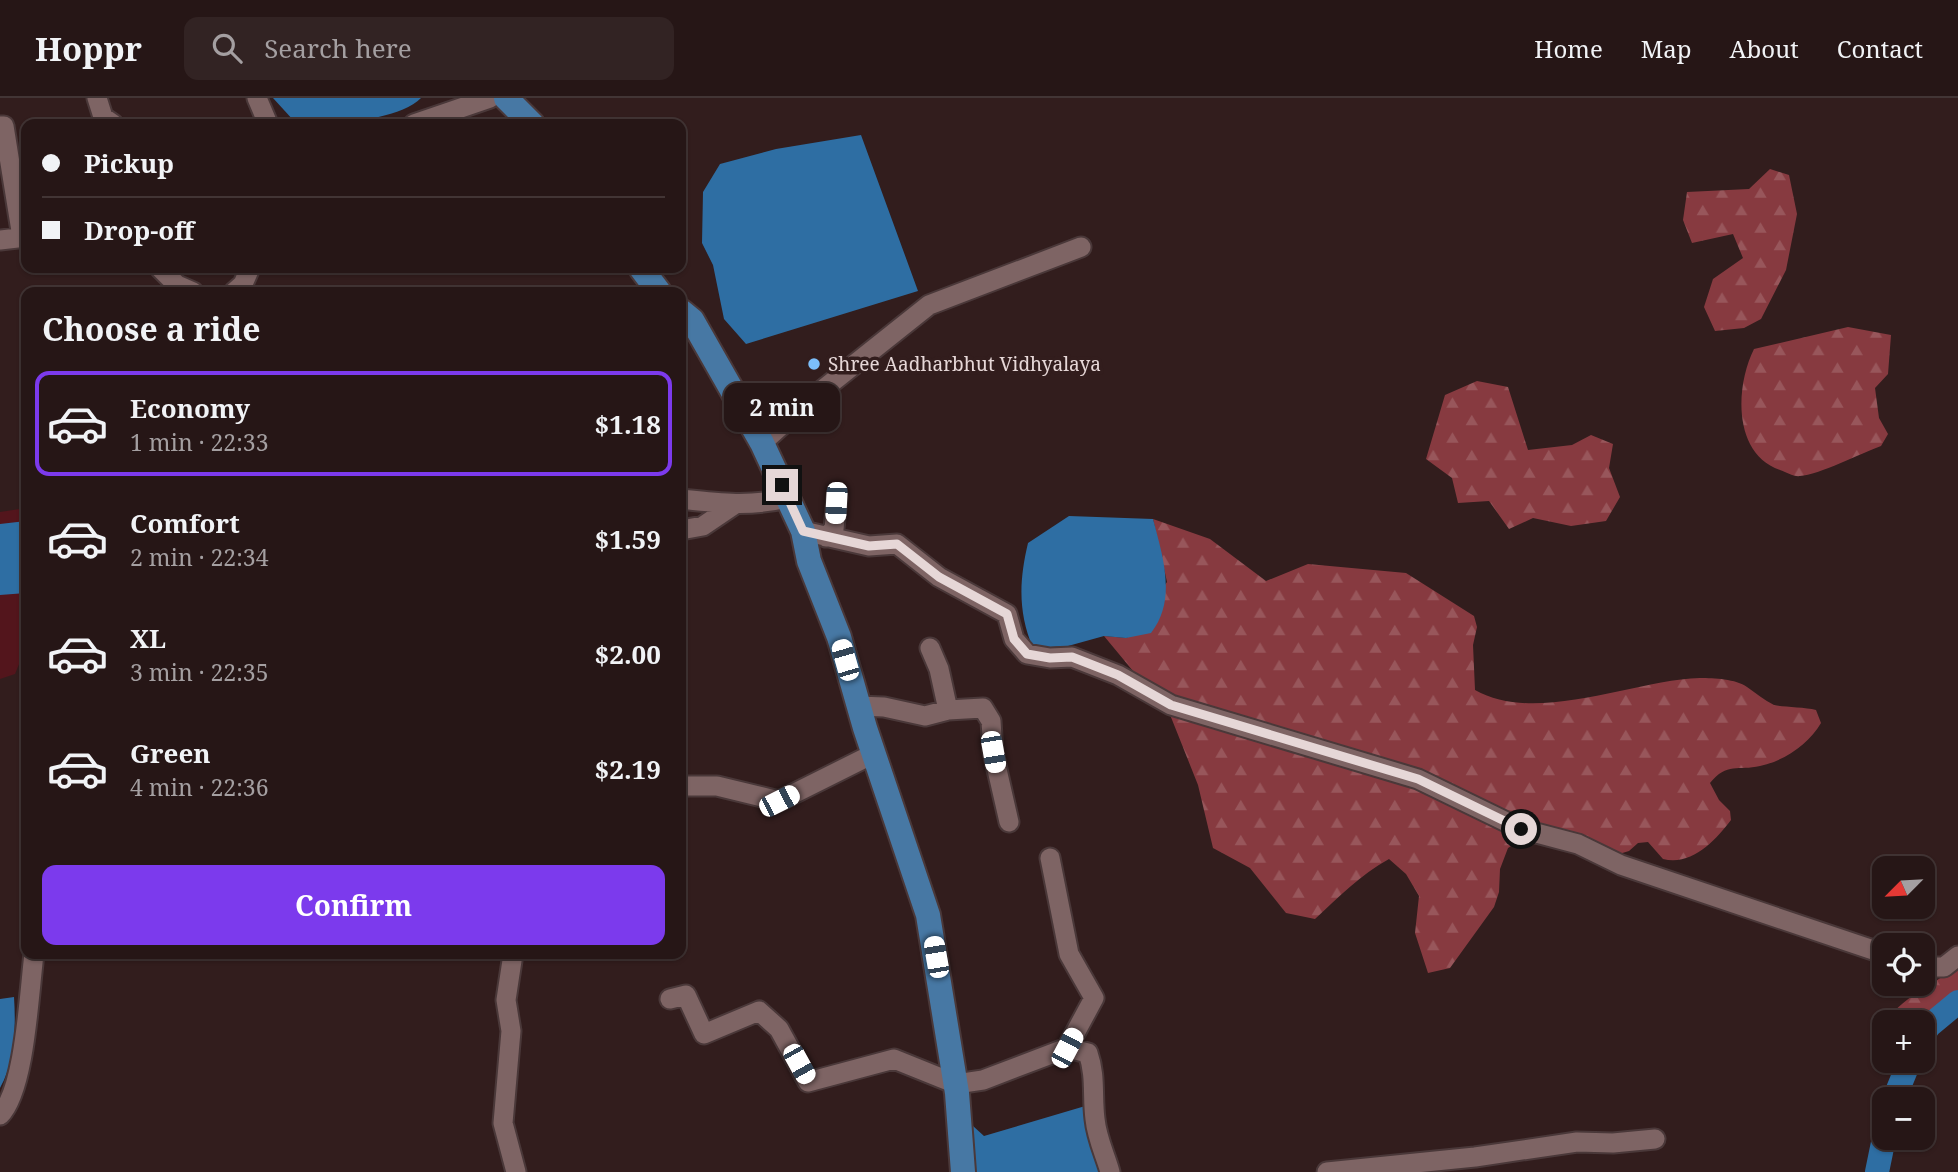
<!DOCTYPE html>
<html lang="en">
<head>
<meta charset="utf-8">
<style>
	body { margin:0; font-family:"Noto Serif",serif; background:#322323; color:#f1f3f6; height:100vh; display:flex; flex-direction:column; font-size:26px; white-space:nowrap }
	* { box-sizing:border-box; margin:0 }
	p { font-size:23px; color:#a49fa1 }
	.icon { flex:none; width:38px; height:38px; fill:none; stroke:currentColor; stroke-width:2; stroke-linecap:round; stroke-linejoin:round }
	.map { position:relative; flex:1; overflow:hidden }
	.drawer { position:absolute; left:21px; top:189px; width:665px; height:672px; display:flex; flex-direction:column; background:#261616; border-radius:14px; box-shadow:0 2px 5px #0004,0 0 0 2px #423535 }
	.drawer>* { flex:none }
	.guide { position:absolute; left:21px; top:21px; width:665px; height:154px; border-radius:14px; box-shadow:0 2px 5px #0004,0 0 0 2px #423535; display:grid; align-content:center; height:154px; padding:0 21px; background:#261616 }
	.needle { width:46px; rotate:246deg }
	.controls { position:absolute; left:1872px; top:758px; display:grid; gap:14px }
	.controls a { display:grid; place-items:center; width:63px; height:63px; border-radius:14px; background:#261616; box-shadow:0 2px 5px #0004,0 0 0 2px #423535; font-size:35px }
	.end { position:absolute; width:32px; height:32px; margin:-16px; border:9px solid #e6d7d7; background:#111; box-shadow:0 0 0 4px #111 }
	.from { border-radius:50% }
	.bubble { position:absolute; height:49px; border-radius:14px; background:#261616; box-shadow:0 2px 5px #0004,0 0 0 2px #423535; font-size:23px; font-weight:700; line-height:49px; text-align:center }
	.car { position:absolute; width:21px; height:42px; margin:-21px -10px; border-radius:9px; box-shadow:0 0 5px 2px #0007; background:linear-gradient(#fff 24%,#345 0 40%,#fff 0 76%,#345 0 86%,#fff 0) }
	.guide b { display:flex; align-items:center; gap:24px; height:66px; font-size:26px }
	.guide b+b { border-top:2px solid #423535 }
	.guide i { width:18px; height:18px; background:#f1f3f6 }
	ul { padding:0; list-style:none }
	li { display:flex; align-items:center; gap:21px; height:105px; margin:0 14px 10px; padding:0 7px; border:4px solid transparent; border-radius:14px }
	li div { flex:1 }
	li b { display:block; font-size:26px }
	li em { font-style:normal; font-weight:700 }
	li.current { border-color:#7c3aed }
	li>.icon { width:63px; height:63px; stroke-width:1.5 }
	h2 { padding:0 21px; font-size:32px; line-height:84px }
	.button { display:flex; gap:14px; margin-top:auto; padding:14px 21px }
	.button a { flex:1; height:80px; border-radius:14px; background:#7c3aed; color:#fff; font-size:28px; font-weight:700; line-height:80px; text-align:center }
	header { display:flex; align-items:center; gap:42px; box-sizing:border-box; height:98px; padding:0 35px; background:#261616; border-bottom:2px solid #423535 }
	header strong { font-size:33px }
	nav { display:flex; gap:38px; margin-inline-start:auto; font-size:24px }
	.search { width:490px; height:63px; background:#322323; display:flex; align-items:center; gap:18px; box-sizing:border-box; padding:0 24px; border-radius:14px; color:#a49fa1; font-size:26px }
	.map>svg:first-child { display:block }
	.grass { fill:#53151c }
	.forest { fill:url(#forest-firs) }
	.water { fill:#2e6ea3 }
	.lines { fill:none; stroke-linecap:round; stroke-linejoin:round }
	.river { stroke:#2e6ea3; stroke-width:24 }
	.minor-casing { stroke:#4a3839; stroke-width:23 }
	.major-casing { stroke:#4a3839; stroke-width:28 }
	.minor { stroke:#7e6464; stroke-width:19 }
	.major { stroke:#4778a4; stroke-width:24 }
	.route { stroke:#e6d7d7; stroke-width:9 }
	.poi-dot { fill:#7cbef9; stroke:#321d1d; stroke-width:2.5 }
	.labels { text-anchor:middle; stroke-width:7; stroke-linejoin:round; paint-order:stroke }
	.poi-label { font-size:19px; fill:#e6d7d7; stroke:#321d1d; text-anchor:start }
</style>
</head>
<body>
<header>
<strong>Hoppr</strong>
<div class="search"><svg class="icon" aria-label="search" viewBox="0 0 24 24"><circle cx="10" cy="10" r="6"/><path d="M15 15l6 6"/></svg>Search here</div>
<nav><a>Home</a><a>Map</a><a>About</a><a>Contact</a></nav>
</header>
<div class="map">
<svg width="1958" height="1074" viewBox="0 0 1958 1074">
	<defs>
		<pattern id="forest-firs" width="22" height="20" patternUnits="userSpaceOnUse" patternTransform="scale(1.75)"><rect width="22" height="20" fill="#873a40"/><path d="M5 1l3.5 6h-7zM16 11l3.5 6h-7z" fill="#98565b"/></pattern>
	</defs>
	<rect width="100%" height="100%" fill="#321d1d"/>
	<!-- grass -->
	<path class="grass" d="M 26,410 L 26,549 L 15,576 L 0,581 L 0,414 Z"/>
	<!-- forest -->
	<path class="forest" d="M 1770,71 L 1789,77 L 1797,116 L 1786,172 L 1761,221 L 1744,230 L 1715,233 L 1704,209 L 1713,181 L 1743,160 L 1733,136 L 1692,145 L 1683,122 L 1687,94 L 1749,91 Z
		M 1848,229 L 1891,237 L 1888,276 L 1875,290 L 1879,320 L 1888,336 L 1881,348 C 1862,355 1818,377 1800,378 C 1794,379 1786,374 1780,372 C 1733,356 1735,289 1754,251 Z
		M 1477,283 L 1508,289 L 1528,352 L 1572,347 L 1591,337 L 1613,346 L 1609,370 L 1620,399 L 1606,423 L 1571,428 L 1533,420 L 1509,431 L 1489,403 L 1458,405 L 1452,380 L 1426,361 L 1445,297 Z
		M 1153,421 L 1210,441 L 1266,483 L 1308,466 L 1406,475 L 1474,518 L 1477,529 L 1473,547 L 1475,592 C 1536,627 1633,582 1700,580 C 1714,580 1736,581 1747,589 C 1756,595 1764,602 1774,607 C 1781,609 1804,609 1816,612 L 1821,625 C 1809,646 1784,663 1760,668 C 1738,673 1727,664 1710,685 L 1719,702 L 1730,713 L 1731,722 C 1715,743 1692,768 1663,761 L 1648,744 L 1638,745 L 1629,753 L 1619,756 L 1541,729 L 1508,750 L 1500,771 L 1499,794 L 1494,809 L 1450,870 L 1428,875 L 1415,835 L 1419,798 L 1406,776 L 1389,761 C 1360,777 1339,799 1315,821 L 1286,815 L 1250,770 L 1213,750 L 1198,687 L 1159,589 L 1138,579 L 1104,538 L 1127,540 L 1167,484 Z
		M 1958,868 L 1958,892 L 1919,924 L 1887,924 C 1898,901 1938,884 1958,868 Z"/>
	<!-- water -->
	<path class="water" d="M 273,0 L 421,0 C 398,24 325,27 294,23 Z
		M 861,37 L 918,193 L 746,246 L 724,221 L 713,167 L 702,145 L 703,94 L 720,66 L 776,51 Z
		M 1069,418 L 1153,421 C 1163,459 1177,502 1151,535 L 1126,540 L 1104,538 L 1068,548 L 1033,550 C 1018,514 1019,483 1028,445 Z
		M 26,423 L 26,495 L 0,497 L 0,426 Z
		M 14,899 C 16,930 15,963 0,990 L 0,901 Z
		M 1092,1006 L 1104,1074 L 967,1074 L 973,1028 L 984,1038 Z"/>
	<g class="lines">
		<!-- river -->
		<path class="river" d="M 1923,937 L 1929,928 L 1958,904
			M 1894,1001 L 1910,962
			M 1877,1074 L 1885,1035"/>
		<defs>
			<path id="minor" d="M 97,0 L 103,19 L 113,26
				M 257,0 L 268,26
				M 414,26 L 490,0
				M 0,28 L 4,28 L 22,139
				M 0,142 L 26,139
				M 160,170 L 177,187 L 193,194
				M 234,194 L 243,186 L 250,170
				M 762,345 L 811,301 L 929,207 L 1081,149
				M 681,401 C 718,405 750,409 787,400
				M 681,432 L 703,428 L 734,407
				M 803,433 L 869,448 L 897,446 L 939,479 L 1007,516 L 1014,541 L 1027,556 L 1050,560 L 1072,559 L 1118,577 L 1171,607 L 1418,681 L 1521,731 L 1578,746 L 1621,767 L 1885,856
				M 826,439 L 834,431 L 837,399
				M 930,550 L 939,571 L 948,612
				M 858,608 L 884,609 L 925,618 L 948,612 L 983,610 L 991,623 L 993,654 L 1009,724
				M 681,688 L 717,688 L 779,703 L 873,656
				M 1050,760 L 1069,856 L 1094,900 L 1067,950
				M 513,856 L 506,902 L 511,933 L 503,1025 L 516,1074
				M 1923,869 L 1944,869 L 1958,858
				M 670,901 L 686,897 L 704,936 L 759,913 L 779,931 L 808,984 L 894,961 L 956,986 L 983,982 L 1067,950 L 1088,955 C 1096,978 1092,998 1095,1021 C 1097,1041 1105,1056 1110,1074
				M 0,1017 C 25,992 29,895 34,856
				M 1327,1074 L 1475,1059 L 1577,1044 L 1613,1045 L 1655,1041"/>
			<path id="major" d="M 506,0 L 532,26
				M 641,170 L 659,194
				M 681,213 L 692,222 L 762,345 L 803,433 L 809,463 L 839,539 L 865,630 L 928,817 L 957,995 L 963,1074"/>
		</defs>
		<!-- minor casing -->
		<use href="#minor" class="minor-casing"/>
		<!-- major casing -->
		<use href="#major" class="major-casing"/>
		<!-- minor -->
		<use href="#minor" class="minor"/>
		<!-- major -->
		<use href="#major" class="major"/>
	</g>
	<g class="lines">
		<!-- route -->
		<path class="route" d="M 782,387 L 803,433 L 869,448 L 897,446 L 939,479 L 1007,516 L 1014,541 L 1027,556 L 1050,560 L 1072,559 L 1118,577 L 1171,607 L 1418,681 L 1521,731"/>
	</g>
	<!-- markers -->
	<circle class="poi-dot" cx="814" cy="266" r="7"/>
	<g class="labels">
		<!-- poi labels -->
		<g class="poi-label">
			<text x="828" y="273">Shree Aadharbhut Vidhyalaya</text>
		</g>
	</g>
</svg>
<div class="controls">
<a><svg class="needle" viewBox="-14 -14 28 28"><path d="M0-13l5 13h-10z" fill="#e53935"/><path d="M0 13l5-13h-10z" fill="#a49fa1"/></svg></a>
<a><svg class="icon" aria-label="locate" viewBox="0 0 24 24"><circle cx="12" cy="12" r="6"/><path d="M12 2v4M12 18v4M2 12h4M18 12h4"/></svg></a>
<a>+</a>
<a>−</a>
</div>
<i class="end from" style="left:1521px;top:731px"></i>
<i class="end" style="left:782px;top:387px"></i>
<div class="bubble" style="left:724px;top:285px;width:116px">2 min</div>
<i class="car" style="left:836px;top:405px;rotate:183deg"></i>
<i class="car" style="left:845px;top:562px;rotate:344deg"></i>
<i class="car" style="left:993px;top:654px;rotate:170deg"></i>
<i class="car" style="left:779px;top:703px;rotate:63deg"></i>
<i class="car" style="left:936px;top:859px;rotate:350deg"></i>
<i class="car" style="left:1067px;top:950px;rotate:28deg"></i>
<i class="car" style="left:799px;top:966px;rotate:151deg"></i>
<div class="guide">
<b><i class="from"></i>Pickup</b>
<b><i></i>Drop-off</b>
</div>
<section class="drawer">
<h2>Choose a ride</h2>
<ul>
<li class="current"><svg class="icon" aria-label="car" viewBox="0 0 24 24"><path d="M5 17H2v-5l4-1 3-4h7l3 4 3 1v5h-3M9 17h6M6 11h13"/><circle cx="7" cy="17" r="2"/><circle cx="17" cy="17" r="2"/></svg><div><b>Economy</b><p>1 min · 22:33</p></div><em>$1.18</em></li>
<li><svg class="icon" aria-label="car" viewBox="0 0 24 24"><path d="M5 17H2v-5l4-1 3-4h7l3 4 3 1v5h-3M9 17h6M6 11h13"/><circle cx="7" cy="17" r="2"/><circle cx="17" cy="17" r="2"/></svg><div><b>Comfort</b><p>2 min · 22:34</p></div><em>$1.59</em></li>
<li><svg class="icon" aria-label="car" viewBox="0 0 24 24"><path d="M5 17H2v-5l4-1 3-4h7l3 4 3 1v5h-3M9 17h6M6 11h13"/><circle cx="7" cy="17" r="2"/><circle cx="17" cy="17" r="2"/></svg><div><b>XL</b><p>3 min · 22:35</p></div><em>$2.00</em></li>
<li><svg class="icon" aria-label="car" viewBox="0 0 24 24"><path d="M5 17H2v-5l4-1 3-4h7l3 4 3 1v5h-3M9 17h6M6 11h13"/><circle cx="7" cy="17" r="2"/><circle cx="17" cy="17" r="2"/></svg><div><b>Green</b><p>4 min · 22:36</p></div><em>$2.19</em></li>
</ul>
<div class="button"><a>Confirm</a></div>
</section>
</div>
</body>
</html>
